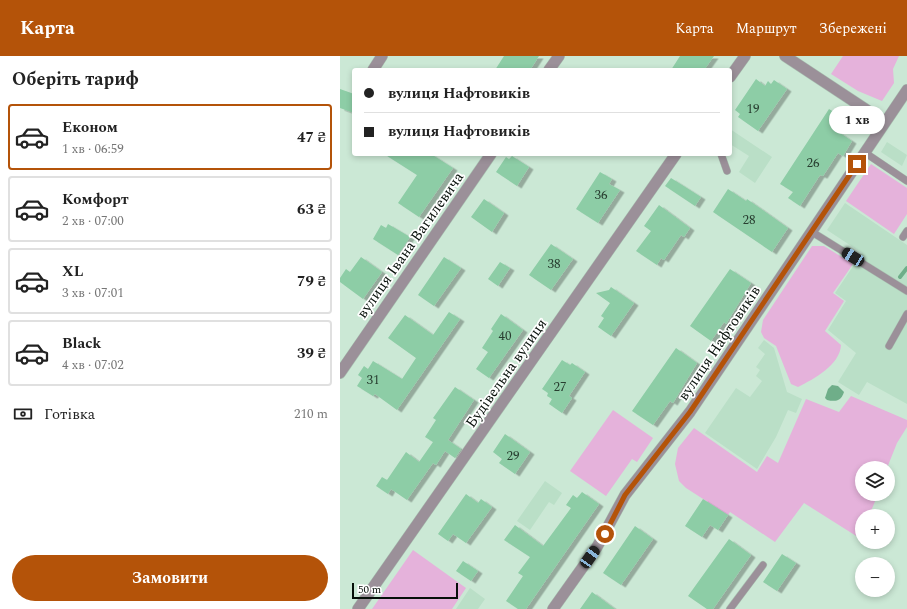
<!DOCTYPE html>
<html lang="uk">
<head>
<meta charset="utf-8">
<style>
	body { margin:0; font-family:Spectral,serif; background:#f2f2f2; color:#222; height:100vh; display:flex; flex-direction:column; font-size:15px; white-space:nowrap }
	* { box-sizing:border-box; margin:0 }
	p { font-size:13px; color:#767676 }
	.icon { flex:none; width:22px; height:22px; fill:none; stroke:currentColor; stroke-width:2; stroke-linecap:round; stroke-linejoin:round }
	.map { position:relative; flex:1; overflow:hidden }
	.panel { display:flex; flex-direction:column; background:#fff; width:340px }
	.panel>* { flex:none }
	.guide { position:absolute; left:12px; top:12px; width:380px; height:88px; border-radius:4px; box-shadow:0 2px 6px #0003; display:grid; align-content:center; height:88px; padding:0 12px; background:#fff }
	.fabs { position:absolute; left:515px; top:405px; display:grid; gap:8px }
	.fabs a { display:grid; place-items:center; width:40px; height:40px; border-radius:50%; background:#fff; box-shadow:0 2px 6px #0003; font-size:20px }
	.scale { position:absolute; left:12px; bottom:10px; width:106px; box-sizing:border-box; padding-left:4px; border:2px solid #060f09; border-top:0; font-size:11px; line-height:14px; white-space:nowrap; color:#060f09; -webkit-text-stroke:3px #fff; paint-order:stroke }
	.end { position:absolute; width:18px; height:18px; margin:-9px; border:5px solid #b45309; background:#fff; box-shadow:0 0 0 2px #fff }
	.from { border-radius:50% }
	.bubble { position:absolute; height:28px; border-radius:14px; background:#fff; box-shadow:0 2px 6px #0003; font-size:13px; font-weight:700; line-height:28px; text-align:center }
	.car { position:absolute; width:12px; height:24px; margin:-12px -6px; border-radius:5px; box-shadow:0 0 3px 1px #0007; background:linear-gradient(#222 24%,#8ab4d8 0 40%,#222 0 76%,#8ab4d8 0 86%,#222 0) }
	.guide b { display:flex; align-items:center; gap:14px; height:38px; font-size:15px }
	.guide b+b { border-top:1px solid #e0e0e0 }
	.guide i { width:10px; height:10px; background:#222 }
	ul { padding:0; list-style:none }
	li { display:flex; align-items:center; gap:12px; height:66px; margin:0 8px 6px; padding:0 4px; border:2px solid #e0e0e0; border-radius:4px }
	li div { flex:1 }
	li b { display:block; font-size:15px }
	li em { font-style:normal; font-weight:700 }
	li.selected { border-color:#b45309 }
	li>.icon { width:36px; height:36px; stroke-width:1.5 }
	h2 { padding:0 12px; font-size:18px; line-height:48px }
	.pay { display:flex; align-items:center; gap:10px; height:44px; padding:0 12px; font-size:15px }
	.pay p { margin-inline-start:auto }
	.cta { display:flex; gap:8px; margin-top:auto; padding:8px 12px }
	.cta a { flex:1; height:46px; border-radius:24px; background:#b45309; color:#fff; font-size:16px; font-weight:700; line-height:46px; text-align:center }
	header { display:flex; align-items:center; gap:24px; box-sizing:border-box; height:56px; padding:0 20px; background:#b45309; color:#fff }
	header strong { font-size:19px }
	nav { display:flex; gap:22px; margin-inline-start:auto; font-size:14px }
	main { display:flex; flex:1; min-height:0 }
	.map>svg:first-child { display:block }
	.built { fill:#badfc7 }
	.green { fill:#e5b2db }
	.water { fill:#6fae89 }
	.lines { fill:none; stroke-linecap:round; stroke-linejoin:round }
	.stream { stroke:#6fae89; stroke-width:4 }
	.building { fill:#8dcda6; filter:url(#shadow) }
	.service-casing { stroke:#abc5b4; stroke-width:8 }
	.minor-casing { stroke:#abc5b4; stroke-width:12 }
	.service { stroke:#9b9099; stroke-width:7 }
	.minor { stroke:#9b9099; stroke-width:11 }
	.route { stroke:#b45309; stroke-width:5 }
	.labels { text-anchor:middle; stroke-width:3.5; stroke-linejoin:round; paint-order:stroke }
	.number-label { font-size:13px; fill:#283e30 }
	.street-label { font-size:15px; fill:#060f09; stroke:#fff }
</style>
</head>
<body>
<header>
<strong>Карта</strong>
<nav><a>Карта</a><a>Маршрут</a><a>Збережені</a></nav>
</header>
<main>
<section class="panel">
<h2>Оберіть тариф</h2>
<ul>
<li class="selected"><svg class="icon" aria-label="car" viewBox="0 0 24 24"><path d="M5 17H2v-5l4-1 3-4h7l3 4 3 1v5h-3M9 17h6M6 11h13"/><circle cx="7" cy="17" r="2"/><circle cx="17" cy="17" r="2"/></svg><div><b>Економ</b><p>1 хв · 06:59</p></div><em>47 ₴</em></li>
<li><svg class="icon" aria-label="car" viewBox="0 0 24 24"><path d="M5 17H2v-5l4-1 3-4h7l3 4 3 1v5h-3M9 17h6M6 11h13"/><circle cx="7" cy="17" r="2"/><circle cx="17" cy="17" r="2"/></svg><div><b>Комфорт</b><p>2 хв · 07:00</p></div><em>63 ₴</em></li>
<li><svg class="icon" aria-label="car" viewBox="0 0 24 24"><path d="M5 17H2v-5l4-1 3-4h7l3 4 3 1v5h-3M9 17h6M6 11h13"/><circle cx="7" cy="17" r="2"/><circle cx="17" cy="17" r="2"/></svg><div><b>XL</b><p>3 хв · 07:01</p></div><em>79 ₴</em></li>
<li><svg class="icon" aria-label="car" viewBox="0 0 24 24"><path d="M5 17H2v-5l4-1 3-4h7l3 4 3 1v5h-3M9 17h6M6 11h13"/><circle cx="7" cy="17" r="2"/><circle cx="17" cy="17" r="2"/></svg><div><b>Black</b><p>4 хв · 07:02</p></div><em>39 ₴</em></li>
</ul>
<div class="pay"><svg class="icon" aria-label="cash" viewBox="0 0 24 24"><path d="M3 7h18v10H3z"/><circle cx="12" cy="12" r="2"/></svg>Готівка<p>210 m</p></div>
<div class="cta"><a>Замовити</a></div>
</section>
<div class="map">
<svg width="567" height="553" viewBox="0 0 567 553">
	<defs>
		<filter id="shadow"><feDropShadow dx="4.5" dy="2.5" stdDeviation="0" flood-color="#0004"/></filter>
	</defs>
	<rect width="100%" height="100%" fill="#cbe8d5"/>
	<!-- built -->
	<path class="built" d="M 390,73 L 432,101 L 415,127 L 399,116 L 409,100 L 390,88 Z
		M 547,86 L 567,99 L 562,110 L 541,96 Z
		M 505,147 L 567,189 L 567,348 L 527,326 L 519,339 L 498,326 L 516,297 L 488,274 L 506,245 L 495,237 L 522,197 L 487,174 Z
		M 424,284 L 434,292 L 447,336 L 462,343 L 456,357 L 448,354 L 436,381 L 417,413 L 365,377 L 396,332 L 410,341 L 422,325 L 416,320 L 420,314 L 416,311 L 425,298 L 418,292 Z
		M 205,425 L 222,437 L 214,449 L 209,446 L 190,474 L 177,465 Z
		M 130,532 L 145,543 L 138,553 L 116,553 Z"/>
	<!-- green -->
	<path class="green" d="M 503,0 L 559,0 L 553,13 L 554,27 L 542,45 L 518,35 L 491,18 Z
		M 531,108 L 567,132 L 567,158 L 554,178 L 506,145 Z
		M 472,190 L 484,190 L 513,208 L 493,237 L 504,245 L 485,275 L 501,289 C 500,309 474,323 458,331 L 451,328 L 436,290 L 424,282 L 421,276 L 423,264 Z
		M 511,340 L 567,364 L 567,371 L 557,387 L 547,412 L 522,412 L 522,438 L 538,438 L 529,460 L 522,460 L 521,483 L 464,447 L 435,486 L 390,456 L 388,459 L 346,432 L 339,425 L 335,408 L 338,392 L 354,372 L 417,416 L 427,400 L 438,407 L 466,343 L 499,356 Z
		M 273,354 L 313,382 L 297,406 L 292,403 L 266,440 L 230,415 Z
		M 73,494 L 126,532 L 112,553 L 32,553 Z"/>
	<!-- water -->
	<path class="water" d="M 492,329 L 498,330 L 504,336 C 501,345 496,346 487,344 L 485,342 L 488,333 Z"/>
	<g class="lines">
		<!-- stream -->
		<path class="stream" d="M 560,221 L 567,212"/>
	</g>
	<!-- building -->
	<path class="building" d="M 164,0 L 199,0 L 190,14 L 155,14 Z
		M 340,0 L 374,0 L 364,14 L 331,14 Z
		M 416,23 L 425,30 L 428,25 L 431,28 L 434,24 L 447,33 L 418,75 L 398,61 L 400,58 L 395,54 Z
		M 0,33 L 14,38 L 14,57 L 0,52 Z
		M 489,53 L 502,61 L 494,73 L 512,85 L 503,100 L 498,97 L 483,120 L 480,119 L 460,150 L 448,142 L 453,136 L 440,128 Z
		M 44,98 L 91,98 L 113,112 L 79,161 L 58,147 L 77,119 Z
		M 172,100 L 189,111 L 177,130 L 156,116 L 166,101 L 169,103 Z
		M 260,116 L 272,123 L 269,128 L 280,134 L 258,167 L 236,153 Z
		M 331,122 L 361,141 L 355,150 L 325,130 Z
		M 388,133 L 406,145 L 407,143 L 448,172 L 432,196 L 373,156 Z
		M 144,143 L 164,157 L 152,176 L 131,161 Z
		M 319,149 L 350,172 L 344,181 L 341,179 L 324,204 L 321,202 L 317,209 L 296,195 L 311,175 L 304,170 Z
		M 48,168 L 70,181 L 58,199 L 33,183 L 41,169 L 46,172 Z
		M 211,188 L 233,203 L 211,234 L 189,219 Z
		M 21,201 L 42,216 L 23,243 L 0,226 L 0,222 L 6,213 L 10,216 Z
		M 104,201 L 121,212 L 94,250 L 78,239 Z
		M 160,206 L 170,212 L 158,230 L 148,223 Z
		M 390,213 L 411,227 L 386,268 L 384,266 L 371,285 L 350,270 Z
		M 271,231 L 294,247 L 271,280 L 258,271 L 264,262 L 261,260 L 270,247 L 256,237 L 269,234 Z
		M 109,256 L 120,263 L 57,354 L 35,338 L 33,340 L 17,330 L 22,322 L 18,319 L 24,310 L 28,313 L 33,305 L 62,323 L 76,302 L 48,282 L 65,259 L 93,279 Z
		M 161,258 L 183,274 L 149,322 L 136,313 L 148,296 L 142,292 L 153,275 L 151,273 Z
		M 336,292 L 357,307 L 333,347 L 330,345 L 313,369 L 292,355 Z
		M 222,304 L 230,309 L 232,307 L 245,316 L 229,340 L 232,342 L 222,357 L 209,348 L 212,343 L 207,340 L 208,337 L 202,333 Z
		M 115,331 L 134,344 L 108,384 L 121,393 L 115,402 L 105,395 L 96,409 L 93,407 L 67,444 L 51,433 L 48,438 L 36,430 L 42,421 L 47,424 L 66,396 L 79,406 L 93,386 L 85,381 L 96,364 L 93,362 Z
		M 165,378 L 190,396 L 175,418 L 159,407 L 162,403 L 153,396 Z
		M 242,436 L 259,448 L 186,553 L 178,553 L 166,545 L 183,520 L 178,517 L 190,501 L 164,484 L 175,469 L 203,490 L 231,452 L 226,449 L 233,439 L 237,442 Z
		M 126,438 L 138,447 L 141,443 L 152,451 L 126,487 L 113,478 L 108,485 L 98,478 Z
		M 363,443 L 388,459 L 378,474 L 370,469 L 362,481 L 345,470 Z
		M 295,470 L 313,483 L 281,529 L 263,517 Z
		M 389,483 L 411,499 L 373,553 L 367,553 L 348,540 Z
		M 442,498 L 456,507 L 437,535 L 423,526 Z
		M 123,505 L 138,515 L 131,525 L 116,515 Z
		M 252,536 L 275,553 L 240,553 Z"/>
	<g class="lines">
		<defs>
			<path id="service" d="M 524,96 L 567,125
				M 381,98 L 387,115
				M 472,176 L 567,235
				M 563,181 L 567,175
				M 549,290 L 567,258
				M 390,553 L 423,509"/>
			<path id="minor" d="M 445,0 L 545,66
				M 33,14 L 42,0
				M 209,14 L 219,0
				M 390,21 L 405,0
				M 0,317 L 151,98
				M 18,553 L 336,98
				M 213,553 L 257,491 L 285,439 L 350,356 L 567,34"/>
		</defs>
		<!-- service casing -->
		<use href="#service" class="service-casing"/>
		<!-- minor casing -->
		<use href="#minor" class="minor-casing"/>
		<!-- service -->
		<use href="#service" class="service"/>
		<!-- minor -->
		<use href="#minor" class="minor"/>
	</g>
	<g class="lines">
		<!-- route -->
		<path class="route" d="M 265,478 L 285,439 L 350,356 L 517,108"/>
	</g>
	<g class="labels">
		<!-- number labels -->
		<g class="number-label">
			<text x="413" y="57">19</text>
			<text x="473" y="111">26</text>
			<text x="261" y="143">36</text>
			<text x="409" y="168">28</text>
			<text x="214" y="212">38</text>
			<text x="165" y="284">40</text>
			<text x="33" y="328">31</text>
			<text x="220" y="335">27</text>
			<text x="173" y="404">29</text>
		</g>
		<!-- street labels -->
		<g class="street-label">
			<text transform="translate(70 189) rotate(-55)" y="5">вулиця Івана Вагилевича</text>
			<text transform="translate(379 287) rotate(-56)" y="5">вулиця Нафтовиків</text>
			<text transform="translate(166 317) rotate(-55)" y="5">Будівельна вулиця</text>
		</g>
	</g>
</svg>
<div class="fabs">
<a><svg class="icon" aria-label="layers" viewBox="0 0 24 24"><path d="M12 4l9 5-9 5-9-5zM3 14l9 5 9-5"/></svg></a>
<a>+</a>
<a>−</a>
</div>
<div class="scale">50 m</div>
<i class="end from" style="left:265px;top:478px"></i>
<i class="end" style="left:517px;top:108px"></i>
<div class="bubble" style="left:489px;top:50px;width:56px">1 хв</div>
<i class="car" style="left:513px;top:201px;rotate:302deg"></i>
<i class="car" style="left:250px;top:501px;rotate:35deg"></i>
<div class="guide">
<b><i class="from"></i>вулиця Нафтовиків</b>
<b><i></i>вулиця Нафтовиків</b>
</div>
</div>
</main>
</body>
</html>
